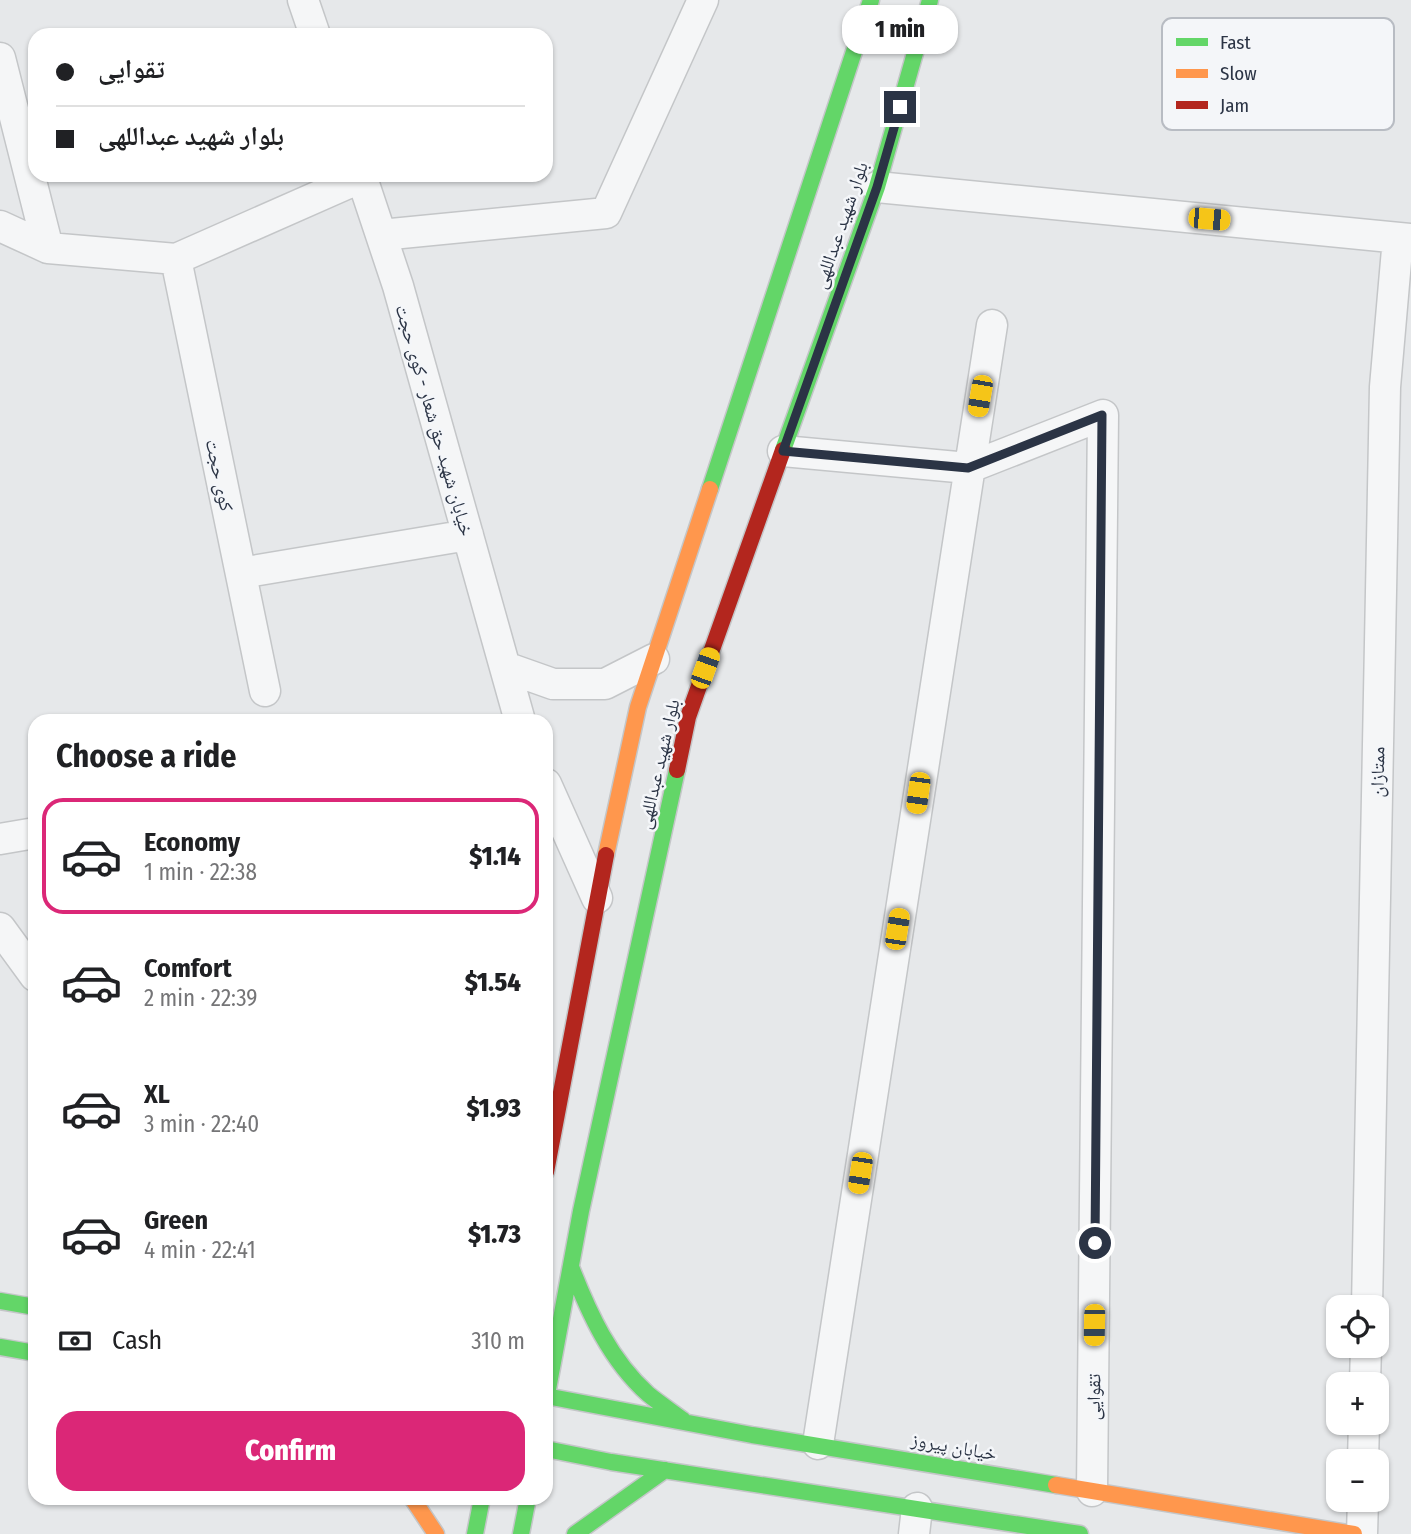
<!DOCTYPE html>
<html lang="en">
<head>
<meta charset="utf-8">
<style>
	body { margin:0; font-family:"Fira Sans Condensed","Noto Naskh Arabic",sans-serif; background:#f6f6f6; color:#202124; height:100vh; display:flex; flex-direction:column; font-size:26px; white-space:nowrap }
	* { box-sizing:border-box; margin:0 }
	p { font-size:23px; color:#757577 }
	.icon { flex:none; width:38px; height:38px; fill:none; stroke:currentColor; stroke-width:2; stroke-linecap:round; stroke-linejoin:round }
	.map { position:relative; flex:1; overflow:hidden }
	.panel { position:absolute; left:28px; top:714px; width:525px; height:791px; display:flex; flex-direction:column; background:#fff; border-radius:21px; box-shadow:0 2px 5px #0004 }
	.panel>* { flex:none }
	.hud { position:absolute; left:28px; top:28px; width:525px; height:154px; border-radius:21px; box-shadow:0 2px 5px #0004; display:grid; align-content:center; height:154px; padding:0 28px; background:#fff }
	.buttons { position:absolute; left:1326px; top:1295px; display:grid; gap:14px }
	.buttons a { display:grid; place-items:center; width:63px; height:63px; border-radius:14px; background:#fff; box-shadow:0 2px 5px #0004; font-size:35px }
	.end { position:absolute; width:32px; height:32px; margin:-16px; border:9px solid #2b3445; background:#fff; box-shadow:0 0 0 4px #fff }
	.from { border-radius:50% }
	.bubble { position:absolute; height:49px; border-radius:21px; background:#fff; box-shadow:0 2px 5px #0004; font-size:23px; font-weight:800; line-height:49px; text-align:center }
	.car { position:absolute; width:21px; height:42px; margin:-21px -10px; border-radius:9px; box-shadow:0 0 5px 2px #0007; background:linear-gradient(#f5c518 24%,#345 0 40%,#f5c518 0 76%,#345 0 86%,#f5c518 0) }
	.hud b { display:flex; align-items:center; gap:24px; height:66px; font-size:26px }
	.hud b+b { border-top:2px solid #e0e0e0 }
	.hud i { width:18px; height:18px; background:#202124 }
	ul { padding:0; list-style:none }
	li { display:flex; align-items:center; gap:21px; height:116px; margin:0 14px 10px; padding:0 14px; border:4px solid transparent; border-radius:21px }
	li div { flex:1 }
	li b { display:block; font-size:26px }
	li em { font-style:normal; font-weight:800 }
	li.selected { border-color:#db2777 }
	li>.icon { width:63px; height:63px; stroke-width:1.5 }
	h2 { padding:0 28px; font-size:32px; line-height:84px }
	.pay { display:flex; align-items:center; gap:18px; height:77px; padding:0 28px; font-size:26px }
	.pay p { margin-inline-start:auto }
	.button { display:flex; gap:14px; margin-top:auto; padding:14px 28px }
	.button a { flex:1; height:80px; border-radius:21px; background:#db2777; color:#fff; font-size:28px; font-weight:800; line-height:80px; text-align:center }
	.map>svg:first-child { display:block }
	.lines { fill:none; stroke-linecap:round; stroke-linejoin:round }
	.street-casing { stroke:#c4c6c8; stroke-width:33 }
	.fast-casing { stroke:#c4c6c8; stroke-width:19 }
	.slow-casing { stroke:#c4c6c8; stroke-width:19 }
	.jam-casing { stroke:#c4c6c8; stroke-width:19 }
	.street { stroke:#f5f6f7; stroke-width:30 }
	.fast { stroke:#63d668; stroke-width:16 }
	.slow { stroke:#ff974d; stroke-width:16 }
	.jam { stroke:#b3261e; stroke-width:16 }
	.route { stroke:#2b3445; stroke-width:9 }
	.labels { text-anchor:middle; stroke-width:5; stroke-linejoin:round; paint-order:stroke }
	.street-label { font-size:19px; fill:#2b3445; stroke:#f4f6f9 }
	.key { fill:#f4f6f9; stroke:#b8bcc3; stroke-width:2 }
	.key-label { font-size:19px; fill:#2b3445 }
</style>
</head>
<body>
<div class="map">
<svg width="1411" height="1534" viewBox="0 0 1411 1534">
	<rect width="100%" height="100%" fill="#e6e8ea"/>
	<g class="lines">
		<defs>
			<path id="street" d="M 303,0 L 315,35
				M 0,58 L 48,248
				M 361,175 L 398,286 L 520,721
				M 877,187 L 1411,239
				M 0,226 L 48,248 L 176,259 L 362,177
				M 381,235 L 606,213 L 703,0
				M 176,259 L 265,691
				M 783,451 L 968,468 L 1103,415 L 1092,1491
				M 241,573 L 468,535
				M 505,667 L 553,684 L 605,684 L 654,659
				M 546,784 L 597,898
				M 0,839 L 35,833
				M 0,928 L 35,976
				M 1367,1307 L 1385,387 L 1398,238
				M 1365,1384 L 1366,1346
				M 818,1444 L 992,325
				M 1363,1461 L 1364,1423
				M 914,1534 L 917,1508
				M 1362,1534 L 1363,1500"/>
			<path id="fast" d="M 783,450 L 877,187 L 930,0
				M 710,489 L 871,0
				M 571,1267 C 589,1313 610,1360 648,1394 C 659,1403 671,1411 683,1420
				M 0,1301 L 35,1307
				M 0,1347 L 35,1353
				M 546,1396 L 752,1435 L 1056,1485
				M 546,1400 L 581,1211 L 677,770
				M 546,1449 L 611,1462 L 1080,1534
				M 475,1534 L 482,1498
				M 521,1534 L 528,1498
				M 575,1534 L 665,1470"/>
			<path id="slow" d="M 606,855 L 638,707 L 710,489
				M 1056,1485 L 1354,1534
				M 412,1498 L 436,1534"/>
			<path id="jam" d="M 677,770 L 688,717 L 783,450
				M 546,1172 L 606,855"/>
		</defs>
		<!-- street casing -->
		<use href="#street" class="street-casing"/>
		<!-- fast casing -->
		<use href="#fast" class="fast-casing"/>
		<!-- slow casing -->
		<use href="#slow" class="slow-casing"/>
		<!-- jam casing -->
		<use href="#jam" class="jam-casing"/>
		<!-- street -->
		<use href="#street" class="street"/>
		<!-- fast -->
		<use href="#fast" class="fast"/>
		<!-- slow -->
		<use href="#slow" class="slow"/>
		<!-- jam -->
		<use href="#jam" class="jam"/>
	</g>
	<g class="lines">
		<!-- route -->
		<path class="route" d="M 900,107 L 877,187 L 783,451 L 968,468 L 1102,415 L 1095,1243"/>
	</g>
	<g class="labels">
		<!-- street labels -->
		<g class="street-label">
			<text transform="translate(840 225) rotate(-71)" y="7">بلوار شهید عبداللهی</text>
			<text transform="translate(435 420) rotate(74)" y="7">خیابان شهید حق شعار - کوی حجت</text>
			<text transform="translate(220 475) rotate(78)" y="7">کوی حجت</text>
			<text transform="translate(658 764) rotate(-77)" y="7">بلوار شهید عبداللهی</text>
			<text transform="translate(1377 772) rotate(-89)" y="7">ممتازان</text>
			<text transform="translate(1093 1397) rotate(-89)" y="7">تقوایی</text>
			<text transform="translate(954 1446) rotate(10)" y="7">خیابان پیروز</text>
		</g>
	</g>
	<!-- legend -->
	<rect x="1162" y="18" width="232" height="112" rx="10" class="key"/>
	<rect x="1176" y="38" width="32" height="8" fill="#63d668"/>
	<rect x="1176" y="69" width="32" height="9" fill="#ff974d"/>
	<rect x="1176" y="101" width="32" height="8" fill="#b3261e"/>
	<g class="key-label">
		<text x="1220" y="49">Fast</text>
		<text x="1220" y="80">Slow</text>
		<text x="1220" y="112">Jam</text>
	</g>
</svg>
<div class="buttons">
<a><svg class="icon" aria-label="locate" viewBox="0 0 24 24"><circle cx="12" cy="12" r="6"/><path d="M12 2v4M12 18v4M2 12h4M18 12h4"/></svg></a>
<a>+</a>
<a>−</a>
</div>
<i class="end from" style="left:1095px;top:1243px"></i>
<i class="end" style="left:900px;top:107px"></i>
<div class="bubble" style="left:842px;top:5px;width:116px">1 min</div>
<i class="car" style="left:1209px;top:219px;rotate:95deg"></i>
<i class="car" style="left:980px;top:396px;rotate:190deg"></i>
<i class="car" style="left:705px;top:668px;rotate:20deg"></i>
<i class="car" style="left:918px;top:793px;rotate:188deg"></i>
<i class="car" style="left:897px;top:929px;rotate:9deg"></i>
<i class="car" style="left:860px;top:1173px;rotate:189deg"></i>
<i class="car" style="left:1094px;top:1325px;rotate:181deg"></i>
<div class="hud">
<b><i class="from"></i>تقوایی</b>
<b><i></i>بلوار شهید عبداللهی</b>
</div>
<section class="panel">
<h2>Choose a ride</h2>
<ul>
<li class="selected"><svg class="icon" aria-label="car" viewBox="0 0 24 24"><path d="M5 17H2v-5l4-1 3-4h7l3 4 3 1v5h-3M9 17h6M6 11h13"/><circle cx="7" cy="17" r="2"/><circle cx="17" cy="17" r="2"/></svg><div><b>Economy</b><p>1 min · 22:38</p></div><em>$1.14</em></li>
<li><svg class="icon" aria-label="car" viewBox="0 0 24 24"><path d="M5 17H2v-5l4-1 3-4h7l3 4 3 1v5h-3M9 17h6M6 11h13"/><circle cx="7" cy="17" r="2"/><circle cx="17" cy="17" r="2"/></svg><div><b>Comfort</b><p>2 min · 22:39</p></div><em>$1.54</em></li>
<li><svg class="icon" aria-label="car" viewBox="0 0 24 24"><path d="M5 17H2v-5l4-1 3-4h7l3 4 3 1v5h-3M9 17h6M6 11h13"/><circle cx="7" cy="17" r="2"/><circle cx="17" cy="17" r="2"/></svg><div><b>XL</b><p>3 min · 22:40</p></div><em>$1.93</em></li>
<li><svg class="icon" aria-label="car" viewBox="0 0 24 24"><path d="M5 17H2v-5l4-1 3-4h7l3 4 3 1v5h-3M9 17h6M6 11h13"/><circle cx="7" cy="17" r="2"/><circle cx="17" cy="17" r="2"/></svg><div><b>Green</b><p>4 min · 22:41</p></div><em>$1.73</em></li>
</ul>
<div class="pay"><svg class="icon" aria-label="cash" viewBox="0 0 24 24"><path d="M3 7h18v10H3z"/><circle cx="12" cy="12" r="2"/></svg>Cash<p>310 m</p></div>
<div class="button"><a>Confirm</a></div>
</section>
</div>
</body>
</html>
